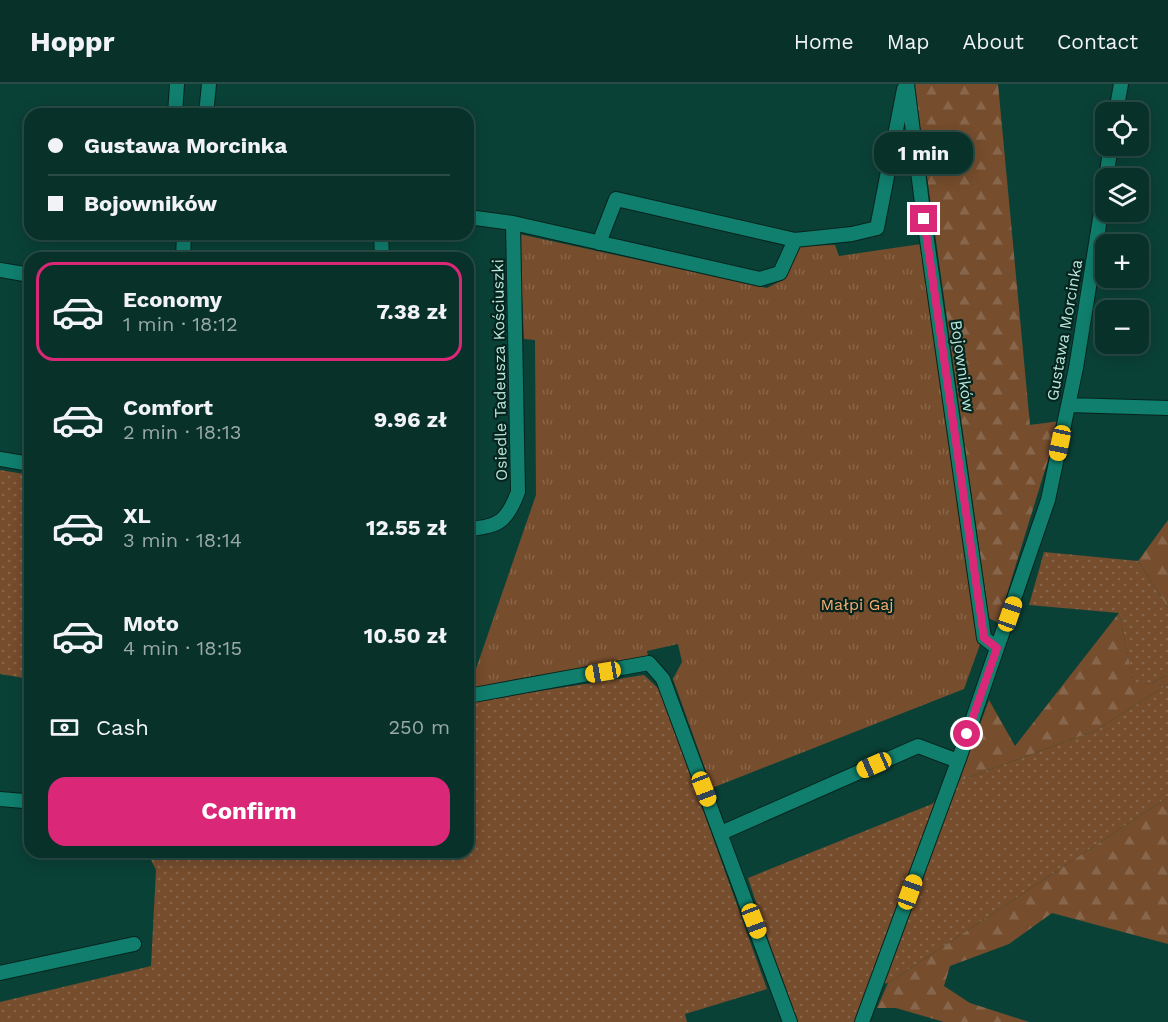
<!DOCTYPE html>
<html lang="en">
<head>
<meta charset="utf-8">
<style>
	body { margin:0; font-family:"Work Sans",sans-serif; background:#163d35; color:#f1f3f6; height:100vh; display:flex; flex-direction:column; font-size:22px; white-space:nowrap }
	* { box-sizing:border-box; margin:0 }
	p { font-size:20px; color:#98a9a8 }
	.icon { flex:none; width:33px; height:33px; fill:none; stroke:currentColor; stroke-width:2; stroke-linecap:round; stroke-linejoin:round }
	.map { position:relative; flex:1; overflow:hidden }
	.side { position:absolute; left:24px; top:168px; width:450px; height:606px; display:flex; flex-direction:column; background:#083129; border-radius:18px; box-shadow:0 3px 15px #0003,0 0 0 2px #294c46 }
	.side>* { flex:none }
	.hud { position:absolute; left:24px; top:24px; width:450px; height:132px; border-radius:18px; box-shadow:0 3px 15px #0003,0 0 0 2px #294c46; display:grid; align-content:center; height:132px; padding:0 24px; background:#083129 }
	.controls { position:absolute; left:1095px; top:18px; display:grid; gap:12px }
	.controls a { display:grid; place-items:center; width:54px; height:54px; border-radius:12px; background:#083129; box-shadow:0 3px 15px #0003,0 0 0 2px #294c46; font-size:30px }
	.end { position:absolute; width:27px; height:27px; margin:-14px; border:8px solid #db2777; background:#fff; box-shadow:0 0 0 3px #fff }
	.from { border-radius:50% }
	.bubble { position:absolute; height:42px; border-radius:18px; background:#083129; box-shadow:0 3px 15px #0003,0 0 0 2px #294c46; font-size:20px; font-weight:700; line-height:42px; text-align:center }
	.car { position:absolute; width:18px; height:36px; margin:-18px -9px; border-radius:8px; box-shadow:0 0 4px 2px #0007; background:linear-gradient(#f5c518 24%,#345 0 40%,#f5c518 0 76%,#345 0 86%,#f5c518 0) }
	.hud b { display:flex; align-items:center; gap:21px; height:57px; font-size:22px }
	.hud b+b { border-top:2px solid #294c46 }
	.hud i { width:15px; height:15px; background:#f1f3f6 }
	ul { padding:10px 0 0; list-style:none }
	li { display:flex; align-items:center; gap:18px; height:99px; margin:0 12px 9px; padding:0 12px; border:3px solid transparent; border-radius:18px }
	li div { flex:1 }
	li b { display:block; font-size:22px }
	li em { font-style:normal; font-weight:700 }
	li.selected { border-color:#db2777 }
	li>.icon { width:54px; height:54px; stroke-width:1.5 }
	.pay { display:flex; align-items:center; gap:15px; height:66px; padding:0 24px; font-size:22px }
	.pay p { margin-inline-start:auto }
	.cta { display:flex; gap:12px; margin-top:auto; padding:12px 24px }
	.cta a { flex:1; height:69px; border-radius:18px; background:#db2777; color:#fff; font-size:24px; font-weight:700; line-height:69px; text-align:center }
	header { display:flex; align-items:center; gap:36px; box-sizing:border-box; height:84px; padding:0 30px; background:#083129; border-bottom:2px solid #294c46 }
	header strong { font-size:28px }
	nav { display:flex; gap:33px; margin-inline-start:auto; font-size:21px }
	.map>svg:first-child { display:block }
	.grass { fill:url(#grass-dots) }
	.forest { fill:url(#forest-firs) }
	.park { fill:url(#park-tufts) }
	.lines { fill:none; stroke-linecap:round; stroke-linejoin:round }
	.minor-casing { stroke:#05241e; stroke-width:16 }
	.minor { stroke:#107f6d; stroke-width:14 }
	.route { stroke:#db2777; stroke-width:8 }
	.labels { text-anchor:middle; stroke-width:4.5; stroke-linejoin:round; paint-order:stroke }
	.street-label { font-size:16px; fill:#bae5da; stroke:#05241e }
	.park-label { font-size:16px; fill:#fbac70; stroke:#05241e }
</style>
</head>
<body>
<header>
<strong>Hoppr</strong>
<nav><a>Home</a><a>Map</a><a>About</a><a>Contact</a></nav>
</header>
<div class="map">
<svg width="1168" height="938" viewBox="0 0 1168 938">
	<defs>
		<pattern id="grass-dots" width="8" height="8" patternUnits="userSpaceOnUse" patternTransform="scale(1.5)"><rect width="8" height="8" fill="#764d2d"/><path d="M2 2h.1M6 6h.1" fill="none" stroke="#87664b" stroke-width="1.8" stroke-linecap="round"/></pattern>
		<pattern id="forest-firs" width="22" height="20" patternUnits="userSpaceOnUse" patternTransform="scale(1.5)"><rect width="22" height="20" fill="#764d2d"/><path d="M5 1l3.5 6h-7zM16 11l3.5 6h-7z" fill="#87664b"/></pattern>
		<pattern id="park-tufts" width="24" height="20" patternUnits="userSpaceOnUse" patternTransform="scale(1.5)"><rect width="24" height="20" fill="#764d2d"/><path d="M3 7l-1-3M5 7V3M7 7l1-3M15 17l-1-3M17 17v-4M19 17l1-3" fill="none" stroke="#87664b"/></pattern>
	</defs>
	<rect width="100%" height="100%" fill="#0a4137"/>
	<!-- grass -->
	<path class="grass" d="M 0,386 L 30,391 L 30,595 L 0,590 Z
		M 1044,468 L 1138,477 L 1168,524 L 1168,590 L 1152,599 L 1134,601 L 1119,529 L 1029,521 Z
		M 644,591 L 660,606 L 767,905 L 685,930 L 687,938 L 0,938 L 0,918 L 151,882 L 156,786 L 147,768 L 468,768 L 468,618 Z
		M 1168,600 L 1168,713 L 888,899 L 868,903 L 856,938 L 795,938 L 748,794 L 932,720 L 959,697 L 1097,646 Z"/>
	<!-- forest -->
	<path class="forest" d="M 914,0 L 998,0 L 1030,341 L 1060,337 L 998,539 L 989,534 Z
		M 1168,436 L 1168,524 L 1138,477 Z
		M 1119,529 L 1134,600 L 1152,599 L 1168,590 L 1168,600 L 1097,646 L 959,697 L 989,616 L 1015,662 Z
		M 1168,713 L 1168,860 L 1052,829 L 1009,860 L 950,882 L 944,902 L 970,919 L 1029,938 L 944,938 L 896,924 L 877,924 L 888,899 Z"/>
	<!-- park -->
	<path class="park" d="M 519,150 L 767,204 L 786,194 L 800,162 L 835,161 L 839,172 L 921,160 L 982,555 L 964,605 L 712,704 L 673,595 L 682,578 L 678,560 L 647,567 L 649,576 L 468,608 L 536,411 L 535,256 L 524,255 Z"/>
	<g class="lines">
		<defs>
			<path id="minor" d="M 907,0 L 924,135 L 984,554 L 997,564
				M 1116,28 L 1121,0
				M 175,30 L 177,0
				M 206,30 L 209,0
				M 1106,94 L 1111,62
				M 468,133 L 513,139 L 518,408 C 507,437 499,443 468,445
				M 513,139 L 760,195 L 780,189 L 795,156 L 852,150 L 877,144 L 904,5
				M 381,150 L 382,174
				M 599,159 L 616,115 L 795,156
				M 183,174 L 184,150
				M 0,186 L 30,191
				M 1068,321 L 1168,324
				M 0,375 L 30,380
				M 468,612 L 649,579 L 663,595 L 790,938
				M 0,715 L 24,717
				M 721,749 L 918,662 L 958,677
				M 0,889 L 134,860
				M 862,938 L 960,672 L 1048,416 L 1076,284 L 1106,97"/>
		</defs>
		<!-- minor casing -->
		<use href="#minor" class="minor-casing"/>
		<!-- minor -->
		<use href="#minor" class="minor"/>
	</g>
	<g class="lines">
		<!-- route -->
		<path class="route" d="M 924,135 L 984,554 L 997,564 L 967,650"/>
	</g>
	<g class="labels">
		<!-- street labels -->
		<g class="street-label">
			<text transform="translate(1064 246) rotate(-80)" y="6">Gustawa Morcinka</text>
			<text transform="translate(963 282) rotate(82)" y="6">Bojowników</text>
			<text transform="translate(499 286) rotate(-91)" y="6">Osiedle Tadeusza Kościuszki</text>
		</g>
		<!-- park labels -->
		<g class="park-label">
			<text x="857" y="526">Małpi Gaj</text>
		</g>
	</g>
</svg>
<div class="controls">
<a><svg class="icon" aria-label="locate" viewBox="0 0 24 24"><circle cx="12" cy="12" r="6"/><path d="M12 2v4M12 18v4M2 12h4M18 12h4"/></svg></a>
<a><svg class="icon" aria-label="layers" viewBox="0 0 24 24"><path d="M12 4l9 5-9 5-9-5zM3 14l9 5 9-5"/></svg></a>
<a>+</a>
<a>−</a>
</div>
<i class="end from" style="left:967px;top:650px"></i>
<i class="end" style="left:924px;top:135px"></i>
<div class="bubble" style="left:874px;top:48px;width:99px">1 min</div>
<i class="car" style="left:1060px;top:359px;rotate:192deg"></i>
<i class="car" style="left:1010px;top:530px;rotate:19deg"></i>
<i class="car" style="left:603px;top:588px;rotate:260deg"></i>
<i class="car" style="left:874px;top:681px;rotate:246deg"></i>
<i class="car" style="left:704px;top:705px;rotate:159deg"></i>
<i class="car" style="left:910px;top:808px;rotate:20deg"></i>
<i class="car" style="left:754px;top:837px;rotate:159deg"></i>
<div class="hud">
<b><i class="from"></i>Gustawa Morcinka</b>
<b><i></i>Bojowników</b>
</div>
<section class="side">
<ul>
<li class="selected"><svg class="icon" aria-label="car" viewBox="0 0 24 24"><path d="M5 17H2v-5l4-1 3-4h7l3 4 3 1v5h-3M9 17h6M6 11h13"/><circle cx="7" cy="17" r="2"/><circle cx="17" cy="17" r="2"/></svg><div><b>Economy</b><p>1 min · 18:12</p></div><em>7.38 zł</em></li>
<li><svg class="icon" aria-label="car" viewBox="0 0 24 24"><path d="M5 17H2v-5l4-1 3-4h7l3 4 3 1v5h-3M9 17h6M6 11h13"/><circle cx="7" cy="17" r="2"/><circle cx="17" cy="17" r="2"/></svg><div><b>Comfort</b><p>2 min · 18:13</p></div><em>9.96 zł</em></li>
<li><svg class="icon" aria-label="car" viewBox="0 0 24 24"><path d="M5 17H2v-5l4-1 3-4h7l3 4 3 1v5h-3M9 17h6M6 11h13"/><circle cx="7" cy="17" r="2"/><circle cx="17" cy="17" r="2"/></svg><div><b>XL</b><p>3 min · 18:14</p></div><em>12.55 zł</em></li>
<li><svg class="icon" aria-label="car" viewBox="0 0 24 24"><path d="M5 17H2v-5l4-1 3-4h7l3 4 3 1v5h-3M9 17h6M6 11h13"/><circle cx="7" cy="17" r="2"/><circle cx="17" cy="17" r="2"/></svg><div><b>Moto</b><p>4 min · 18:15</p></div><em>10.50 zł</em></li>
</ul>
<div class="pay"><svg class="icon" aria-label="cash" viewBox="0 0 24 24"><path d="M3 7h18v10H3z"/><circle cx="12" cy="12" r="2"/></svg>Cash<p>250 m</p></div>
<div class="cta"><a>Confirm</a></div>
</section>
</div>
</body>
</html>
